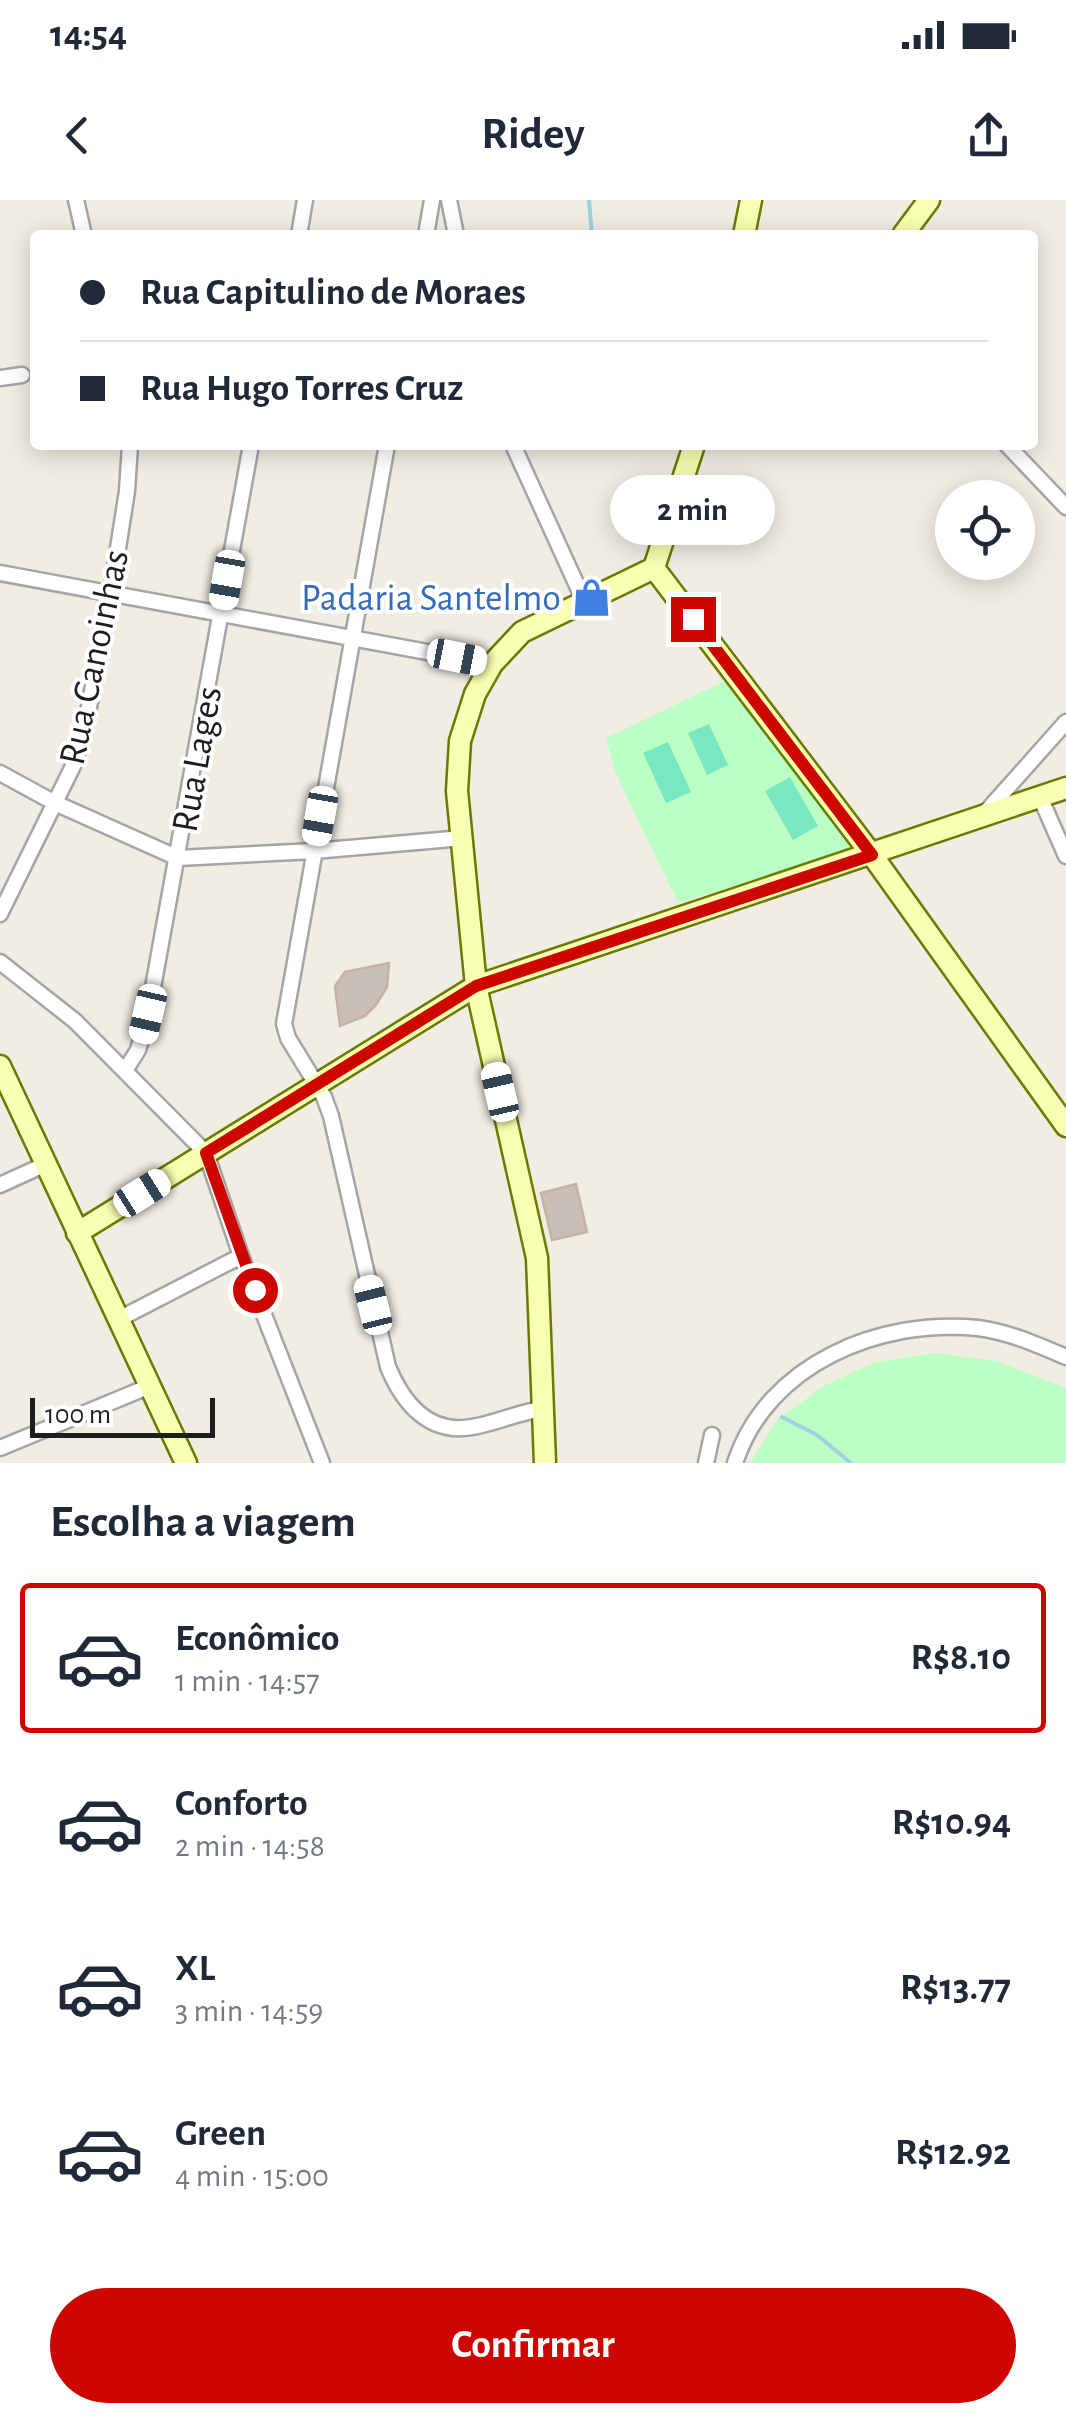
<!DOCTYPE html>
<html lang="pt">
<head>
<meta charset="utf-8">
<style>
	body { margin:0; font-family:"Alegreya Sans",sans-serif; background:#f6f6f7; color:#1f2937; height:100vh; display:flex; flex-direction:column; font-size:38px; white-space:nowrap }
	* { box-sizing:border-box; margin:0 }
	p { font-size:32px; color:#747a83 }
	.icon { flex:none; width:55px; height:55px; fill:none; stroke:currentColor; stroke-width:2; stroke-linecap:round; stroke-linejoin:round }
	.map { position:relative; height:1263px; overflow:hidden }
	.panel { display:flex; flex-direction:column; background:#fff; flex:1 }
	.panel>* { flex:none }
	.top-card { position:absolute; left:30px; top:30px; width:1008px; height:220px; border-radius:10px; box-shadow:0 5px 25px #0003; display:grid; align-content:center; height:220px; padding:0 50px; background:#fff }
	.fabs { position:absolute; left:935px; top:280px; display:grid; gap:20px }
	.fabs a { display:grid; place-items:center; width:100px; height:100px; border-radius:50%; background:#fff; box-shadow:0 5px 25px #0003; font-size:50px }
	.scale { position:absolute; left:30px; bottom:25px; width:185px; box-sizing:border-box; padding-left:10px; border:5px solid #1e1e1e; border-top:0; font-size:28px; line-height:35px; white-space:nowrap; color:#1e1e1e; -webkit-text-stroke:8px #fff; paint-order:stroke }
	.end { position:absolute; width:45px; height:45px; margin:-22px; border:12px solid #cd0700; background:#fff; box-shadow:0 0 0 5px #fff }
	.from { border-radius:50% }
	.bubble { position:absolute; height:70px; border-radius:35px; background:#fff; box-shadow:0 5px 25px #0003; font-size:32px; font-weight:700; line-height:70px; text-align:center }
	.car { position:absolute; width:30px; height:60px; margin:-30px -15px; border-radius:12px; box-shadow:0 0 8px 2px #0007; background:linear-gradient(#fff 24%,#345 0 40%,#fff 0 76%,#345 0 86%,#fff 0) }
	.top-card b { display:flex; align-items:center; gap:35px; height:95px; font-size:38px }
	.top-card b+b { border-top:2px solid #e0e1e3 }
	.top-card i { width:25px; height:25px; background:#1f2937 }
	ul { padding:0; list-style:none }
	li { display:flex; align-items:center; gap:30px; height:150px; margin:0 20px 15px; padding:0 30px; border:5px solid transparent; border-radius:10px }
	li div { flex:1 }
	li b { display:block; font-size:38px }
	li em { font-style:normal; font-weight:700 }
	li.selected { border-color:#cd0700 }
	li>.icon { width:90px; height:90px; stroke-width:1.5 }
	h2 { padding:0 50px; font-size:45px; line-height:120px }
	.action { display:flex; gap:20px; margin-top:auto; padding:20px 50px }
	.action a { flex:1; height:115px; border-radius:60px; background:#cd0700; color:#fff; font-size:40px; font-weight:700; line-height:115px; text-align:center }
	.status { display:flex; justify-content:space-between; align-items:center; height:70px; padding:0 50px; background:#fff; direction:ltr }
	.status svg { height:28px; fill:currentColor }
	header { display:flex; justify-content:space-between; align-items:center; height:130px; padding:0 50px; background:#fff; font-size:45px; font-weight:700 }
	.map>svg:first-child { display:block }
	.park { fill:#bcffc4 }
	.pitch { fill:#79e8c1 }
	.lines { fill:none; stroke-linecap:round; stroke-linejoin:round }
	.stream { stroke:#9fd1e3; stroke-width:4 }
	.building { fill:#c9bfb6; stroke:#c4b3a4; stroke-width:2.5 }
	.street-casing { stroke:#a5a5a5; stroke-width:19 }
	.secondary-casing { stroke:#697b00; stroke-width:25 }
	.street { stroke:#fff; stroke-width:14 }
	.secondary { stroke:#f8ffb3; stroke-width:20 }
	.route { stroke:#cd0700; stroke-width:12 }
	.labels { text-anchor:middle; stroke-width:8; stroke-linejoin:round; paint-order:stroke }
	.shop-label { font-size:38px; fill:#366cbe; stroke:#fff; text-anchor:end }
	.street-label { font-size:38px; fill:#1e1e1e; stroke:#fff }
</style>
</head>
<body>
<div class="status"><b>14:54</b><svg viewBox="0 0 49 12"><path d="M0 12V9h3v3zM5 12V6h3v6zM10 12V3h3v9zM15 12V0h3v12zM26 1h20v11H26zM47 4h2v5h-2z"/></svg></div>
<header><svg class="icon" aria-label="back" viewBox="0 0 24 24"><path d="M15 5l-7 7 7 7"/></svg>Ridey<svg class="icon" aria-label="share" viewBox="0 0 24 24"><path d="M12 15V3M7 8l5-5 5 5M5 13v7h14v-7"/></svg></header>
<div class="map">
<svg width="1066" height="1263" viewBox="0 0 1066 1263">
	<rect width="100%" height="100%" fill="#f0ede3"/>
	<!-- park -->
	<path class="park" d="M 725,481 L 857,649 L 678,703 L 615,572 L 606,538 Z
		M 936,1153 L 996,1161 L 1066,1188 L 1066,1263 L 750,1263 L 778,1219 L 824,1186 L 875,1162 Z"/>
	<!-- pitch -->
	<path class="pitch" d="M 709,524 L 728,565 L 707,575 L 688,533 Z
		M 668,542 L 691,592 L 666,603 L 643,553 Z
		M 790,577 L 818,626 L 793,640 L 765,591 Z"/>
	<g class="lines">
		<!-- stream -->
		<path class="stream" d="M 589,0 L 592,35
			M 782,1217 L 817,1235 L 851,1263"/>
	</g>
	<!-- building -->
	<path class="building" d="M 389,763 L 387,787 L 376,805 L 365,816 L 340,826 L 335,786 L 345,772 Z
		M 576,984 L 587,1032 L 552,1040 L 541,993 Z"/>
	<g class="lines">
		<defs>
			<path id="street" d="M 76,0 L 84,35
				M 449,0 L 456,35
				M 299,35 L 305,0
				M 426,35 L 432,0
				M 0,178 L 22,175
				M 387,245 L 284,824 L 288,838 L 324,897 L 331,916 L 388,1167 C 403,1203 429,1235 472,1227 C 497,1223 518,1212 543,1209
				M 513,245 L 585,403
				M 1007,245 L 1066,307
				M 0,373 L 492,464
				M 0,573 L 55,603 L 178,658 L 314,651 L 463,638
				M 1040,597 L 1066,656
				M 985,613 L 1066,522
				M 0,714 L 73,566 L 83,538 L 111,393 L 127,291 L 130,245
				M 0,762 L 75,821 L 206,953 L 241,1056 L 322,1263
				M 126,869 L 138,850 L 148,815 L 251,245
				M 0,985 L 46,964
				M 117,1120 L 241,1056
				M 0,1248 L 150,1186
				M 706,1263 L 712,1235
				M 735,1263 C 767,1164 880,1118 978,1128 C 1009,1132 1038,1145 1066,1157"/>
			<path id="secondary" d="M 744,35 L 751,0
				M 903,35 L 929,0
				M 654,368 L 872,655 L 1066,926
				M 654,368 L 694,245
				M 0,866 L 186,1263
				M 77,1033 L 476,786 L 1066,588
				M 545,1263 L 537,1058 L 476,786 L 457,591 L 460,541 L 475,494 L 492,464 L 522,432 L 654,368"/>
		</defs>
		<!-- street casing -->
		<use href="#street" class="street-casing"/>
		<!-- secondary casing -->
		<use href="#secondary" class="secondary-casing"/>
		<!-- street -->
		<use href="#street" class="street"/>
		<!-- secondary -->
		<use href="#secondary" class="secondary"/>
	</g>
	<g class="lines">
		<!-- route -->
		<path class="route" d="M 255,1090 L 206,953 L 476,786 L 872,655 L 693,419"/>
	</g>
	<!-- icons -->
	<defs>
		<symbol id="shop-bare" viewBox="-9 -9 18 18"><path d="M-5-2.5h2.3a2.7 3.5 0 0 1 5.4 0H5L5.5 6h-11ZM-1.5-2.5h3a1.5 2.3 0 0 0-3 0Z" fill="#3f7fe0" stroke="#fff" stroke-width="2.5" paint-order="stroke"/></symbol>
	</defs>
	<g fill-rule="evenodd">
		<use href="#shop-bare" x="564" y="370" width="55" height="55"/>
	</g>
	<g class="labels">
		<!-- shop labels -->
		<g class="shop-label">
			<text x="561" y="410">Padaria Santelmo</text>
		</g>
		<!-- street labels -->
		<g class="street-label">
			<text transform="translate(93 457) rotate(-78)" y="13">Rua Canoinhas</text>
			<text transform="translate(196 559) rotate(-80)" y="13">Rua Lages</text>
		</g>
	</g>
</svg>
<div class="fabs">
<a><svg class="icon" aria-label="locate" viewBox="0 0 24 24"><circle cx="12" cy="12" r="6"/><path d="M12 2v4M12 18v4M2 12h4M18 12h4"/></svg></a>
</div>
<div class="scale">100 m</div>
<i class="end from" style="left:255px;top:1090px"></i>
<i class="end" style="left:693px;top:419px"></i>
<div class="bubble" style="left:610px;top:275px;width:165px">2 min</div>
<i class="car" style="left:227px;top:380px;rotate:190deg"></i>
<i class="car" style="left:457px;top:457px;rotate:101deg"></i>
<i class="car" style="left:320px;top:616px;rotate:190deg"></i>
<i class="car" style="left:148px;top:814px;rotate:193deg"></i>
<i class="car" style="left:500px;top:892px;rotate:347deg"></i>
<i class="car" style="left:142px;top:993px;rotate:58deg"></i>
<i class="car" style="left:373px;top:1105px;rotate:346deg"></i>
<div class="top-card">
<b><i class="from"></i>Rua Capitulino de Moraes</b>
<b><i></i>Rua Hugo Torres Cruz</b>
</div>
</div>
<section class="panel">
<h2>Escolha a viagem</h2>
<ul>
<li class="selected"><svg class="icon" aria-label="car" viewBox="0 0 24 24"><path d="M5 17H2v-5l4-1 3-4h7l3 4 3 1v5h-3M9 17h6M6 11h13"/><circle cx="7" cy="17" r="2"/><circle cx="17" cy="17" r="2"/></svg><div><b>Econômico</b><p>1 min · 14:57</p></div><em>R$8.10</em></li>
<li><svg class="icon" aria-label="car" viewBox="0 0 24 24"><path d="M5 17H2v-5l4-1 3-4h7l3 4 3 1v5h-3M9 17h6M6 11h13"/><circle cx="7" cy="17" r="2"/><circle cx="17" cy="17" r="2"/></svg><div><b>Conforto</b><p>2 min · 14:58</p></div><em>R$10.94</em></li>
<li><svg class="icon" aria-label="car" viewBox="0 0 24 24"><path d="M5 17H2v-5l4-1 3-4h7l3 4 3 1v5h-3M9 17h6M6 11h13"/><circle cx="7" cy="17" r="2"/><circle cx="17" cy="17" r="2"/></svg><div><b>XL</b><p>3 min · 14:59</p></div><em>R$13.77</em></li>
<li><svg class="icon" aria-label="car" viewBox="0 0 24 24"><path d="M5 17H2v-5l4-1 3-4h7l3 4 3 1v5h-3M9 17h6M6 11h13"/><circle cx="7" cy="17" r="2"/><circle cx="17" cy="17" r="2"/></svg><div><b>Green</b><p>4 min · 15:00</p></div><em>R$12.92</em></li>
</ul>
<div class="action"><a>Confirmar</a></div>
</section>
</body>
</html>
